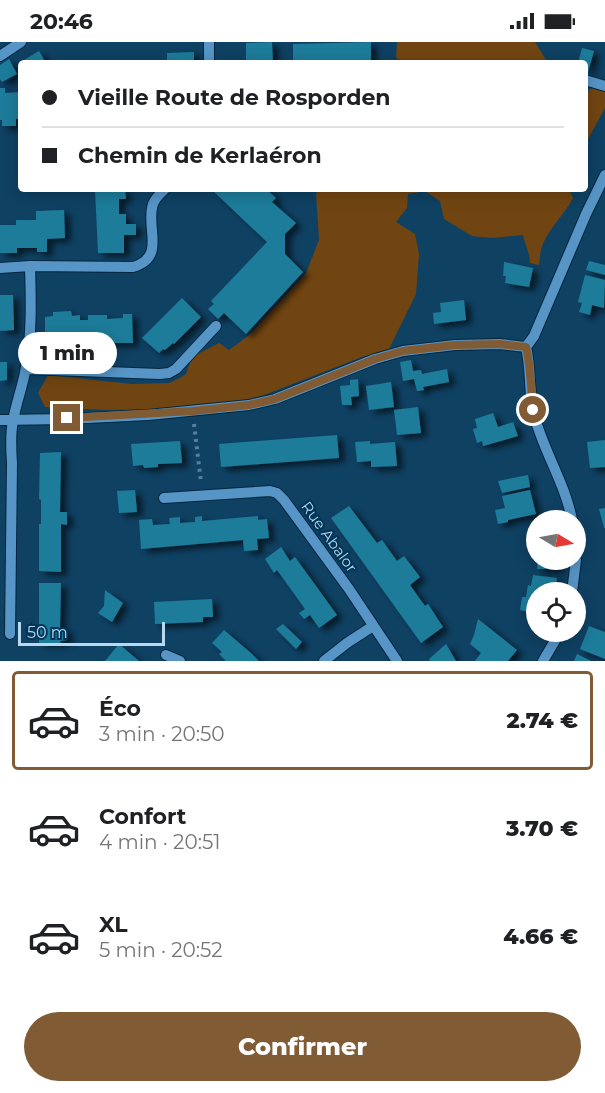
<!DOCTYPE html>
<html lang="fr">
<head>
<meta charset="utf-8">
<style>
	body { margin:0; font-family:Montserrat,sans-serif; background:#f6f6f6; color:#202124; height:100vh; display:flex; flex-direction:column; font-size:22px; white-space:nowrap }
	* { box-sizing:border-box; margin:0 }
	p { font-size:20px; color:#757577 }
	.icon { flex:none; width:33px; height:33px; fill:none; stroke:currentColor; stroke-width:2; stroke-linecap:round; stroke-linejoin:round }
	.map { position:relative; height:619px; overflow:hidden }
	.drawer { display:flex; flex-direction:column; background:#fff; flex:1 }
	.drawer>* { flex:none }
	.banner { position:absolute; left:18px; top:18px; width:570px; height:132px; border-radius:6px; box-shadow:0 3px 15px #0003; display:grid; align-content:center; height:132px; padding:0 24px; background:#fff }
	.needle { width:39px; rotate:100deg }
	.buttons { position:absolute; left:526px; top:468px; display:grid; gap:12px }
	.buttons a { display:grid; place-items:center; width:60px; height:60px; border-radius:50%; background:#fff; box-shadow:0 3px 15px #0003; font-size:30px }
	.scale { position:absolute; left:18px; bottom:15px; width:147px; box-sizing:border-box; padding-left:6px; border:3px solid #b8d7f1; border-top:0; font-size:16px; line-height:21px; white-space:nowrap; color:#b8d7f1; -webkit-text-stroke:4px #013658; paint-order:stroke }
	.end { position:absolute; width:27px; height:27px; margin:-14px; border:8px solid #805b34; background:#fff; box-shadow:0 0 0 3px #fff }
	.from { border-radius:50% }
	.bubble { position:absolute; height:42px; border-radius:21px; background:#fff; box-shadow:0 3px 15px #0003; font-size:20px; font-weight:800; line-height:42px; text-align:center }
	.banner b { display:flex; align-items:center; gap:21px; height:57px; font-size:22px }
	.banner b+b { border-top:2px solid #e0e0e0 }
	.banner i { width:15px; height:15px; background:#202124 }
	ul { padding:10px 0 0; list-style:none }
	li { display:flex; align-items:center; gap:18px; height:99px; margin:0 12px 9px; padding:0 12px; border:3px solid transparent; border-radius:6px }
	li div { flex:1 }
	li b { display:block; font-size:22px }
	li em { font-style:normal; font-weight:800 }
	li.on { border-color:#805b34 }
	li>.icon { width:54px; height:54px; stroke-width:1.5 }
	.button { display:flex; gap:12px; margin-top:auto; padding:12px 24px }
	.button a { flex:1; height:69px; border-radius:36px; background:#805b34; color:#fff; font-size:24px; font-weight:800; line-height:69px; text-align:center }
	.status { display:flex; justify-content:space-between; align-items:center; height:42px; padding:0 30px; background:#fff; direction:ltr }
	.status svg { height:16px; fill:currentColor }
	.map>svg:first-child { display:block }
	.green { fill:#714511 }
	.building { fill:#1c7c9a; filter:url(#shadow) }
	.lines { fill:none; stroke-linecap:round; stroke-linejoin:round }
	.minor-casing { stroke:#04263f; stroke-width:12 }
	.path { stroke:#56809f; stroke-width:4; stroke-dasharray:3 4.5; stroke-linecap:butt }
	.minor { stroke:#5795c7; stroke-width:10 }
	.route { stroke:#805b34; stroke-width:8 }
	.labels { text-anchor:middle; stroke-width:4.5; stroke-linejoin:round; paint-order:stroke }
	.street-label { font-size:15px; fill:#b8d7f1; stroke:#013658 }
</style>
</head>
<body>
<div class="status"><b>20:46</b><svg viewBox="0 0 49 12"><path d="M0 12V9h3v3zM5 12V6h3v6zM10 12V3h3v9zM15 12V0h3v12zM26 1h20v11H26zM47 4h2v5h-2z"/></svg></div>
<div class="map">
<svg width="605" height="619" viewBox="0 0 605 619">
	<defs>
		<filter id="shadow"><feDropShadow dx="6" dy="4" stdDeviation="3" flood-color="#0009"/></filter>
	</defs>
	<rect width="100%" height="100%" fill="#0f4163"/>
	<!-- green -->
	<path class="green" d="M 397,0 L 535,0 L 548,21 L 407,21 L 396,16 Z
		M 593,46 L 605,49 L 605,66 L 588,97 L 585,101 L 585,55 L 590,47 Z
		M 322,147 L 569,147 L 573,156 C 564,173 549,186 542,204 C 540,209 540,217 539,223 L 530,221 C 530,211 525,203 523,193 L 492,196 L 472,194 L 444,177 L 440,159 L 425,149 L 408,152 L 407,166 L 396,180 L 415,192 L 419,212 L 416,252 L 389,307 L 362,315 L 264,353 L 233,362 L 195,366 L 107,368 L 45,365 L 38,351 L 48,333 L 132,342 L 169,341 L 180,336 L 186,332 L 192,315 L 219,301 L 229,308 L 248,294 L 306,231 L 319,198 L 316,151 Z"/>
	<!-- building -->
	<path class="building" d="M 272,0 L 273,21 L 246,21 L 246,1 Z
		M 371,0 L 371,21 L 293,21 L 293,2 Z
		M 582,6 L 594,9 L 588,30 L 585,29 L 585,21 L 578,21 Z
		M 39,9 L 46,21 L 26,21 L 24,18 Z
		M 194,10 L 194,21 L 167,21 L 167,11 Z
		M 9,17 L 17,32 L 2,40 L 0,37 L 0,23 Z
		M 0,46 L 5,46 L 5,51 L 21,50 L 21,77 L 16,77 L 16,84 L 2,84 L 2,78 L 0,78 Z
		M 97,147 L 125,147 L 126,157 L 119,157 L 119,172 L 126,172 L 126,182 L 136,182 L 136,193 L 124,193 L 124,211 L 98,211 L 95,148 Z
		M 211,147 L 266,147 L 276,156 L 272,160 L 296,181 L 285,192 L 285,212 L 303,230 L 246,292 L 224,271 L 218,277 L 208,267 L 214,262 L 211,259 L 267,200 Z
		M 64,168 L 65,196 L 47,197 L 47,210 L 37,210 L 37,206 L 17,206 L 17,211 L 0,211 L 0,183 L 16,183 L 16,178 L 36,178 L 36,169 Z
		M 589,219 L 605,223 L 605,233 L 586,228 Z
		M 504,220 L 533,226 L 529,245 L 505,241 L 506,234 L 503,234 Z
		M 585,233 L 605,238 L 604,266 L 592,263 L 590,273 L 579,270 L 582,261 L 578,260 Z
		M 0,253 L 13,253 L 14,288 L 0,289 Z
		M 182,256 L 201,275 L 174,302 L 173,301 L 165,308 L 163,307 L 159,311 L 142,296 Z
		M 464,258 L 466,278 L 434,282 L 433,271 L 441,270 L 440,261 Z
		M 71,269 L 72,274 L 80,273 L 80,278 L 88,278 L 88,273 L 107,273 L 107,277 L 123,276 L 123,272 L 132,272 L 133,301 L 108,301 L 108,302 L 89,303 L 89,301 L 81,301 L 80,297 L 72,297 L 72,299 L 45,298 L 45,275 L 53,274 L 53,270 Z
		M 411,318 L 413,329 L 421,328 L 422,332 L 447,327 L 449,340 L 423,345 L 424,348 L 417,349 L 414,337 L 403,339 L 400,320 Z
		M 0,320 L 7,320 L 7,338 L 0,339 Z
		M 358,337 L 359,354 L 351,355 L 352,363 L 342,363 L 340,344 L 350,343 L 350,338 Z
		M 391,340 L 394,365 L 369,368 L 366,344 Z
		M 418,365 L 421,391 L 397,393 L 394,368 Z
		M 493,371 L 498,385 L 513,380 L 518,394 L 483,404 L 482,399 L 477,401 L 473,387 L 477,386 L 475,377 Z
		M 337,393 L 339,416 L 221,425 L 219,402 Z
		M 605,398 L 605,425 L 590,426 L 587,400 Z
		M 180,399 L 182,421 L 158,422 L 158,425 L 144,426 L 143,423 L 133,424 L 131,402 Z
		M 370,399 L 370,402 L 395,400 L 397,424 L 371,425 L 371,419 L 357,420 L 355,400 Z
		M 61,410 L 60,470 L 67,470 L 67,483 L 61,482 L 61,530 L 39,529 L 39,482 L 41,482 L 41,458 L 39,457 L 40,411 Z
		M 528,433 L 530,445 L 502,451 L 498,439 Z
		M 135,448 L 137,470 L 119,471 L 117,449 Z
		M 530,448 L 536,472 L 508,478 L 508,480 L 498,482 L 495,468 L 505,466 L 502,454 Z
		M 349,464 L 377,501 L 382,498 L 397,519 L 404,514 L 420,535 L 410,543 L 425,564 L 428,562 L 443,585 L 421,601 L 331,476 Z
		M 605,466 L 605,486 L 604,486 L 599,467 Z
		M 202,474 L 202,479 L 258,474 L 258,478 L 267,477 L 269,496 L 257,497 L 258,508 L 244,509 L 243,498 L 141,507 L 139,478 L 152,477 L 153,483 L 170,482 L 169,476 L 180,475 L 180,481 L 195,480 L 195,475 Z
		M 281,505 L 290,519 L 295,515 L 337,573 L 319,586 L 310,573 L 304,577 L 299,571 L 305,567 L 277,528 L 274,531 L 265,517 Z
		M 537,518 L 558,518 L 558,527 L 537,527 Z
		M 533,533 L 557,536 L 555,550 L 537,550 L 536,572 L 520,568 L 522,555 L 526,555 L 528,543 L 531,544 Z
		M 39,541 L 61,541 L 60,587 L 67,587 L 67,598 L 60,599 L 61,601 L 39,601 Z
		M 105,548 L 123,561 L 112,580 L 98,571 L 104,564 Z
		M 212,557 L 213,575 L 203,575 L 203,580 L 155,582 L 154,560 Z
		M 478,577 L 517,608 L 508,619 L 475,619 L 481,611 L 470,602 L 474,593 Z
		M 283,582 L 302,600 L 296,607 L 276,587 Z
		M 589,584 L 605,590 L 605,617 L 580,607 Z
		M 224,588 L 251,611 L 259,619 L 226,619 L 219,612 L 222,610 L 212,601 Z
		M 119,602 L 139,619 L 105,619 Z
		M 446,602 L 456,619 L 430,619 L 429,617 Z
		M 577,612 L 591,619 L 574,619 Z"/>
	<g class="lines">
		<defs>
			<path id="minor" d="M 209,0 L 209,21
				M 0,14 L 21,0
				M 585,38 L 605,44
				M 0,226 L 30,224 L 133,225 C 167,215 145,185 153,162 C 155,156 160,152 165,147
				M 26,327 L 160,332 L 169,331 L 176,327 L 216,284
				M 0,378 L 67,377 L 148,373 L 249,363 L 275,357 L 375,317 L 403,309 L 455,303 L 500,302 L 526,305
				M 164,456 L 270,449 L 277,451 L 284,458 L 349,547 L 397,619
				M 572,478 C 565,440 542,407 533,369 C 529,348 531,326 526,305 L 534,294 L 586,172 L 605,133
				M 572,550 L 576,518
				M 10,592 L 12,421 C 11,407 10,393 13,379 C 16,361 23,344 26,325 C 32,291 31,258 30,224
				M 166,613 L 180,619
				M 324,619 L 347,601 L 373,584
				M 543,619 L 560,590"/>
		</defs>
		<!-- minor casing -->
		<use href="#minor" class="minor-casing"/>
		<!-- path -->
		<path class="path" d="M 194,382 L 201,440"/>
		<!-- minor -->
		<use href="#minor" class="minor"/>
	</g>
	<g class="lines">
		<!-- route -->
		<path class="route" d="M 67,376 L 193,369 L 249,363 L 275,357 L 375,317 L 403,309 L 455,303 L 500,302 L 526,305 C 531,326 531,347 533,368"/>
	</g>
	<g class="labels">
		<!-- street labels -->
		<g class="street-label">
			<text transform="translate(329 495) rotate(54)" y="5">Rue Abalor</text>
		</g>
	</g>
</svg>
<div class="buttons">
<a><svg class="needle" viewBox="-14 -14 28 28"><path d="M0-13l5 13h-10z" fill="#e53935"/><path d="M0 13l5-13h-10z" fill="#757577"/></svg></a>
<a><svg class="icon" aria-label="locate" viewBox="0 0 24 24"><circle cx="12" cy="12" r="6"/><path d="M12 2v4M12 18v4M2 12h4M18 12h4"/></svg></a>
</div>
<div class="scale">50 m</div>
<i class="end from" style="left:533px;top:368px"></i>
<i class="end" style="left:67px;top:376px"></i>
<div class="bubble" style="left:18px;top:290px;width:99px">1 min</div>
<div class="banner">
<b><i class="from"></i>Vieille Route de Rosporden</b>
<b><i></i>Chemin de Kerlaéron</b>
</div>
</div>
<section class="drawer">
<ul>
<li class="on"><svg class="icon" aria-label="car" viewBox="0 0 24 24"><path d="M5 17H2v-5l4-1 3-4h7l3 4 3 1v5h-3M9 17h6M6 11h13"/><circle cx="7" cy="17" r="2"/><circle cx="17" cy="17" r="2"/></svg><div><b>Éco</b><p>3 min · 20:50</p></div><em>2.74 €</em></li>
<li><svg class="icon" aria-label="car" viewBox="0 0 24 24"><path d="M5 17H2v-5l4-1 3-4h7l3 4 3 1v5h-3M9 17h6M6 11h13"/><circle cx="7" cy="17" r="2"/><circle cx="17" cy="17" r="2"/></svg><div><b>Confort</b><p>4 min · 20:51</p></div><em>3.70 €</em></li>
<li><svg class="icon" aria-label="car" viewBox="0 0 24 24"><path d="M5 17H2v-5l4-1 3-4h7l3 4 3 1v5h-3M9 17h6M6 11h13"/><circle cx="7" cy="17" r="2"/><circle cx="17" cy="17" r="2"/></svg><div><b>XL</b><p>5 min · 20:52</p></div><em>4.66 €</em></li>
</ul>
<div class="button"><a>Confirmer</a></div>
</section>
</body>
</html>
